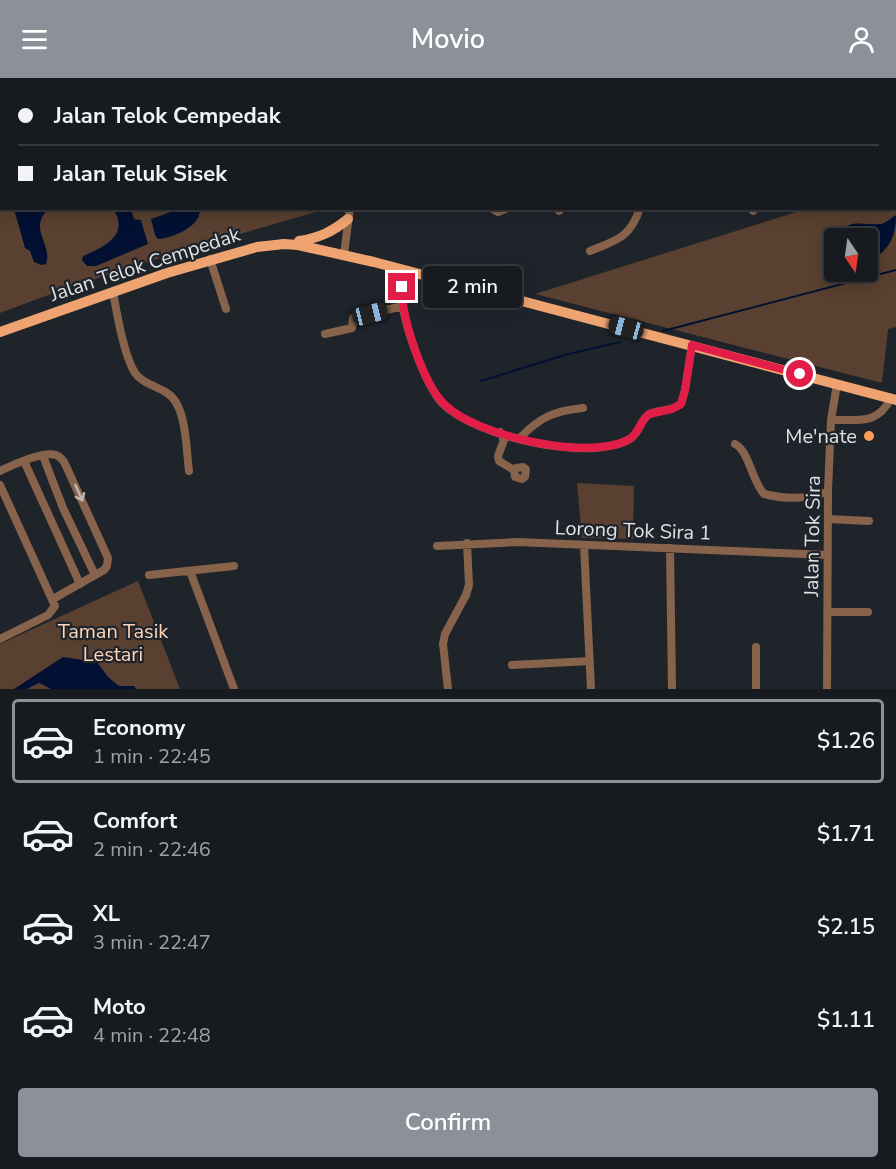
<!DOCTYPE html>
<html lang="en">
<head>
<meta charset="utf-8">
<style>
	body { margin:0; font-family:"Nunito Sans",sans-serif; background:#202429; color:#f1f3f6; height:100vh; display:flex; flex-direction:column; font-size:22px; white-space:nowrap }
	* { box-sizing:border-box; margin:0 }
	p { font-size:20px; color:#9ea1a5 }
	.icon { flex:none; width:33px; height:33px; fill:none; stroke:currentColor; stroke-width:2; stroke-linecap:round; stroke-linejoin:round }
	.map { position:relative; height:611px; overflow:hidden }
	.sheet { display:flex; flex-direction:column; background:#171b20; flex:1 }
	.sheet>* { flex:none }
	.top-card { position:absolute; left:0px; top:0px; width:897px; height:132px; box-shadow:0 3px 15px #0003,0 0 0 2px #36393e; display:grid; align-content:center; height:132px; padding:0 18px; background:#171b20 }
	.needle { width:39px; rotate:167deg }
	.controls { position:absolute; left:824px; top:150px; display:grid; gap:12px }
	.controls a { display:grid; place-items:center; width:54px; height:54px; border-radius:6px; background:#171b20; box-shadow:0 3px 15px #0003,0 0 0 2px #36393e; font-size:30px }
	.end { position:absolute; width:27px; height:27px; margin:-14px; border:8px solid #e11d48; background:#fff; box-shadow:0 0 0 3px #fff }
	.from { border-radius:50% }
	.bubble { position:absolute; height:42px; border-radius:6px; background:#171b20; box-shadow:0 3px 15px #0003,0 0 0 2px #36393e; font-size:20px; font-weight:600; line-height:42px; text-align:center }
	.car { position:absolute; width:18px; height:36px; margin:-18px -9px; border-radius:8px; box-shadow:0 0 4px 2px #0007; background:linear-gradient(#222 24%,#8ab4d8 0 40%,#222 0 76%,#8ab4d8 0 86%,#222 0) }
	.top-card b { display:flex; align-items:center; gap:21px; height:57px; font-size:22px }
	.top-card b+b { border-top:2px solid #36393e }
	.top-card i { width:15px; height:15px; background:#f1f3f6 }
	ul { padding:10px 0 0; list-style:none }
	li { display:flex; align-items:center; gap:18px; height:84px; margin:0 12px 9px; padding:0 6px; border:3px solid transparent; border-radius:6px }
	li div { flex:1 }
	li b { display:block; font-size:22px }
	li em { font-style:normal; font-weight:600 }
	li.active { border-color:#8c9099 }
	li>.icon { width:54px; height:54px; stroke-width:1.5 }
	.action { display:flex; gap:12px; margin-top:auto; padding:12px 18px }
	.action a { flex:1; height:69px; border-radius:6px; background:#8c9099; color:#fff; font-size:24px; font-weight:600; line-height:69px; text-align:center }
	header { display:flex; justify-content:space-between; align-items:center; height:78px; padding:0 18px; background:#8c9099; color:#fff; font-size:27px; font-weight:600 }
	.map>svg:first-child { display:block }
	.green { fill:#594030; fill-rule:evenodd }
	.water { fill:#021133 }
	.lines { fill:none; stroke-linecap:round; stroke-linejoin:round }
	.stream { stroke:#021133; stroke-width:2 }
	.minor { stroke:#88634c; stroke-width:8 }
	.major { stroke:#eea370; stroke-width:10 }
	.oneway { stroke:#c1b6b1 }
	.route { stroke:#e11d48; stroke-width:8 }
	.poi-dot { fill:#fe9c57; stroke:#1f242b; stroke-width:2 }
	.labels { text-anchor:middle; stroke-width:4.5; stroke-linejoin:round; paint-order:stroke }
	.street-label { font-size:20px; fill:#dfe2e7; stroke:#1f242b }
	.poi-label { font-size:20px; fill:#dfe2e7; stroke:#1f242b; text-anchor:end }
	.park-label { font-size:20px; fill:#ffd4b8; stroke:#1f242b }
</style>
</head>
<body>
<header><svg class="icon" aria-label="menu" viewBox="0 0 24 24"><path d="M4 6h16M4 12h16M4 18h16"/></svg>Movio<svg class="icon" aria-label="person" viewBox="0 0 24 24"><circle cx="12" cy="8" r="4"/><path d="M4 21q1-7 8-7t8 7"/></svg></header>
<div class="map">
<svg width="896" height="611" viewBox="0 0 896 611">
	<rect width="100%" height="100%" fill="#1f242b"/>
	<!-- green -->
	<path class="green" d="M 0,0 L 314,1 L 2,2 L 2,130 L 327,131 C 217,162 107,194 0,235 Z
		M 896,102 L 896,249 L 888,251 L 882,305 L 535,216 L 806,131 L 896,130 ZM 834,160 L 867,160 L 867,194 L 834,194 Z
		M 577,405 L 634,408 L 633,461 L 582,460 Z
		M 138,503 L 180,611 L 0,611 L 0,566 Z"/>
	<!-- water -->
	<path class="water" d="M 14,131 L 49,131 C 27,150 53,166 46,186 L 42,187 L 34,184 L 30,173 L 25,170 Z
		M 113,131 L 131,131 L 134,141 L 141,142 L 148,166 L 96,188 L 87,188 L 82,182 L 83,178 C 105,169 130,156 113,131 Z
		M 179,131 L 200,131 C 201,148 173,160 158,161 L 155,157 L 151,141 Z
		M 896,137 C 896,161 888,173 867,185 L 867,160 L 834,160 L 834,188 C 818,176 832,154 847,148 C 858,142 872,149 884,145 C 888,143 892,139 896,137 Z
		M 63,579 L 97,584 L 108,599 L 119,608 L 134,608 L 136,611 L 51,611 L 39,605 L 27,611 L 14,611 Z"/>
	<g class="lines">
		<!-- stream -->
		<path class="stream" d="M 663,253 L 896,192
			M 481,303 L 568,276 L 620,264"/>
		<!-- minor -->
		<path class="minor" d="M 391,0 L 392,2
			M 415,0 L 415,2
			M 504,0 L 505,2
			M 669,0 L 670,2
			M 859,0 L 860,2
			M 426,2 L 431,0
			M 534,2 L 538,0
			M 599,2 L 599,0
			M 491,130 L 498,134 L 508,130
			M 558,130 L 559,133
			M 752,130 L 753,133
			M 590,173 C 617,162 630,160 640,130
			M 344,176 L 350,130
			M 210,181 L 226,231
			M 405,192 C 403,201 401,210 402,219 C 403,245 425,306 442,325 C 474,358 586,384 628,362 C 639,357 639,345 647,338 C 655,331 671,334 681,326 L 685,312 L 692,267
			M 113,214 C 117,236 124,278 135,295 C 143,306 157,308 167,315 C 187,327 186,371 189,393
			M 325,256 L 352,250 L 353,240 L 403,228
			M 831,342 C 858,341 877,348 891,320
			M 500,354 L 504,362 L 498,378 L 499,383 L 514,392 L 515,399 L 522,401 L 525,399 L 526,391 L 523,389 L 516,390 L 514,392
			M 520,360 C 540,339 554,333 583,330
			M 735,366 C 749,373 752,403 764,416 C 784,421 809,422 828,413
			M 43,378 L 63,430 L 95,497
			M 24,383 L 80,506
			M 0,393 C 12,387 43,373 56,377 C 61,379 64,383 66,388 L 108,480 L 107,488 L 104,492 L 53,521
			M 0,407 L 55,528 L 48,537 L 0,561
			M 828,441 L 869,443
			M 584,467 L 591,611
			M 437,468 L 518,464 L 827,477
			M 670,470 L 672,611
			M 190,493 L 234,611
			M 149,497 L 234,488
			M 828,534 L 868,534
			M 756,569 L 756,611
			M 512,587 L 590,583
			M 448,611 L 443,566 L 445,556 L 466,517 L 469,507 L 467,465
			M 827,611 L 828,413 L 831,342 L 837,306"/>
		<!-- major -->
		<path class="major" d="M 299,163 C 319,160 332,154 348,141
			M 0,254 L 167,195 L 257,169 L 284,166 L 298,167 L 374,184 L 896,322"/>
	</g>
	<!-- one-way arrows -->
	<defs><path id="oneway-shaft" d="M-6 0H5M1.5-3L5.5 0L1.5 3" fill="none" stroke-width="1.6" stroke-linecap="round" stroke-linejoin="round" transform="scale(1.5)"/></defs>
	<use class="oneway" href="#oneway-shaft" transform="translate(79 415) rotate(66)"/>
	<g class="lines">
		<!-- route -->
		<path class="route" d="M 402,209 C 401,239 423,306 445,327 C 477,358 584,382 626,363 C 639,357 639,344 649,336 L 672,331 L 681,326 L 685,312 L 692,267 L 800,296"/>
	</g>
	<!-- markers -->
	<circle class="poi-dot" cx="869" cy="358" r="6"/>
	<g class="labels">
		<!-- street labels -->
		<g class="street-label">
			<text transform="translate(145 186) rotate(-18)" y="7">Jalan Telok Cempedak</text>
			<text transform="translate(633 452) rotate(2)" y="7">Lorong Tok Sira 1</text>
			<text transform="translate(812 458) rotate(-89)" y="7">Jalan Tok Sira</text>
		</g>
		<!-- poi labels -->
		<g class="poi-label">
			<text x="857" y="365">Me'nate</text>
		</g>
		<!-- park labels -->
		<g class="park-label">
			<text x="113" y="560">Taman Tasik<tspan x="113" dy="23">Lestari</tspan></text>
		</g>
	</g>
</svg>
<div class="controls">
<a><svg class="needle" viewBox="-14 -14 28 28"><path d="M0-13l5 13h-10z" fill="#e53935"/><path d="M0 13l5-13h-10z" fill="#9ea1a5"/></svg></a>
</div>
<i class="end from" style="left:800px;top:296px"></i>
<i class="end" style="left:402px;top:209px"></i>
<div class="bubble" style="left:423px;top:188px;width:99px">2 min</div>
<i class="car" style="left:370px;top:236px;rotate:76deg"></i>
<i class="car" style="left:626px;top:250px;rotate:285deg"></i>
<div class="top-card">
<b><i class="from"></i>Jalan Telok Cempedak</b>
<b><i></i>Jalan Teluk Sisek</b>
</div>
</div>
<section class="sheet">
<ul>
<li class="active"><svg class="icon" aria-label="car" viewBox="0 0 24 24"><path d="M5 17H2v-5l4-1 3-4h7l3 4 3 1v5h-3M9 17h6M6 11h13"/><circle cx="7" cy="17" r="2"/><circle cx="17" cy="17" r="2"/></svg><div><b>Economy</b><p>1 min · 22:45</p></div><em>$1.26</em></li>
<li><svg class="icon" aria-label="car" viewBox="0 0 24 24"><path d="M5 17H2v-5l4-1 3-4h7l3 4 3 1v5h-3M9 17h6M6 11h13"/><circle cx="7" cy="17" r="2"/><circle cx="17" cy="17" r="2"/></svg><div><b>Comfort</b><p>2 min · 22:46</p></div><em>$1.71</em></li>
<li><svg class="icon" aria-label="car" viewBox="0 0 24 24"><path d="M5 17H2v-5l4-1 3-4h7l3 4 3 1v5h-3M9 17h6M6 11h13"/><circle cx="7" cy="17" r="2"/><circle cx="17" cy="17" r="2"/></svg><div><b>XL</b><p>3 min · 22:47</p></div><em>$2.15</em></li>
<li><svg class="icon" aria-label="car" viewBox="0 0 24 24"><path d="M5 17H2v-5l4-1 3-4h7l3 4 3 1v5h-3M9 17h6M6 11h13"/><circle cx="7" cy="17" r="2"/><circle cx="17" cy="17" r="2"/></svg><div><b>Moto</b><p>4 min · 22:48</p></div><em>$1.11</em></li>
</ul>
<div class="action"><a>Confirm</a></div>
</section>
</body>
</html>
